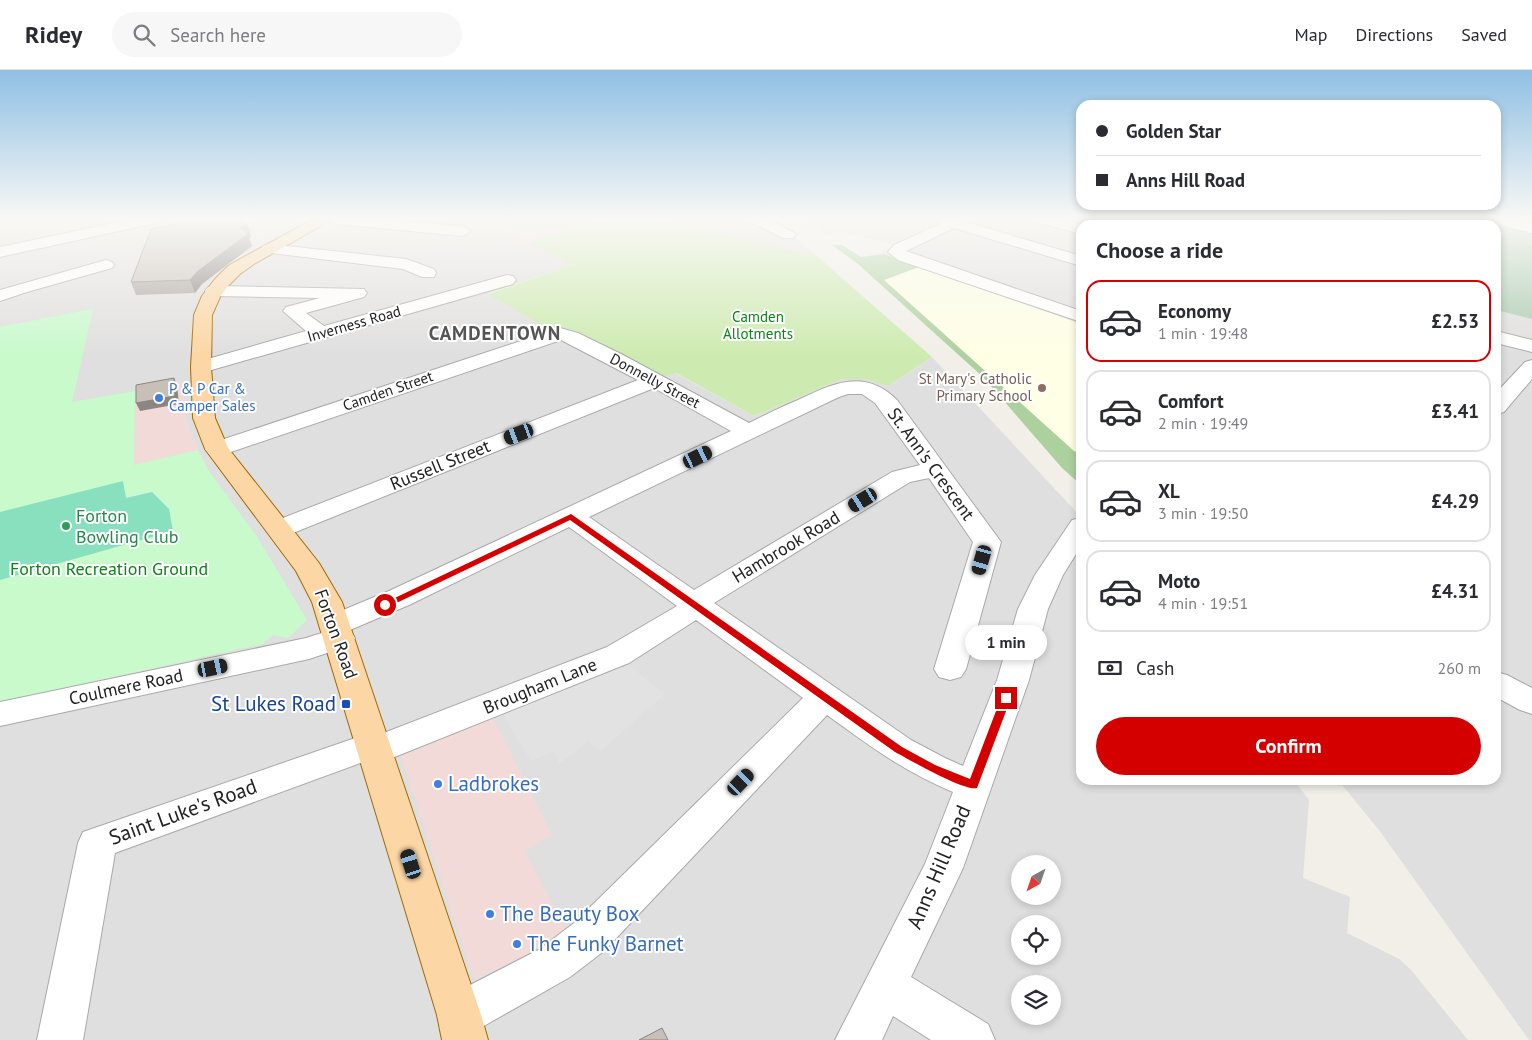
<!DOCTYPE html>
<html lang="en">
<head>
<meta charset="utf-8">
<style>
	body { margin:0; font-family:"PT Sans",sans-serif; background:#f7f7f7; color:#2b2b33; height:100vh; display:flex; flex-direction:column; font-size:19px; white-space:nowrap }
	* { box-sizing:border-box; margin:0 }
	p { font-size:16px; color:#7c7c81 }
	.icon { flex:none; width:28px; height:28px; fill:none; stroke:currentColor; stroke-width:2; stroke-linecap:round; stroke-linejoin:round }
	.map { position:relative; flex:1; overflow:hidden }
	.sheet { position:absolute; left:1076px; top:150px; width:425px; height:565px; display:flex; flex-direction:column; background:#fff; border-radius:15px; box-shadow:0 2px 8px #0003 }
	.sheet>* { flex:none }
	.guide { position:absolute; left:1076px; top:30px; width:425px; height:110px; border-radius:15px; box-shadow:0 2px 8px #0003; display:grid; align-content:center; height:110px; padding:0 20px; background:#fff }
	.needle { width:32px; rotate:220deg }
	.buttons { position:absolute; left:1011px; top:785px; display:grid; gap:10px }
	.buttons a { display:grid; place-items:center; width:50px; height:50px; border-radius:50%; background:#fff; box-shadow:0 2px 8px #0003; font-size:25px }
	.end { position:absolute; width:22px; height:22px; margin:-11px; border:6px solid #d40000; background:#fff; box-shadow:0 0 0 2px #fff }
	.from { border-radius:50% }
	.bubble { position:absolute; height:35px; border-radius:18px; background:#fff; box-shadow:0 2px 8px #0003; font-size:16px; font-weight:700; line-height:35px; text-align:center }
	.car { position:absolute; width:15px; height:30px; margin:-15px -8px; border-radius:6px; box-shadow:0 0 4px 1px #0007; background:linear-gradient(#222 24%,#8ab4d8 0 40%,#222 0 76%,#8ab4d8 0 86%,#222 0) }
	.guide b { display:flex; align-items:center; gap:18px; height:48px; font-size:19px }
	.guide b+b { border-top:1px solid #e1e1e2 }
	.guide i { width:12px; height:12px; background:#2b2b33 }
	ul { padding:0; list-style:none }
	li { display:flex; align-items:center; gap:15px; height:82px; margin:0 10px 8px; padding:0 10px; border:2px solid #e1e1e2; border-radius:15px }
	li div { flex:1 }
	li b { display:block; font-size:19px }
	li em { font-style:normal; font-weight:700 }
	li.on { border-color:#d40000 }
	li>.icon { width:45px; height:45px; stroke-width:1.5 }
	h2 { padding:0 20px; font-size:22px; line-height:60px }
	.pay { display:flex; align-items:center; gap:12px; height:55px; padding:0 20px; font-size:19px }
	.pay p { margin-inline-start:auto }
	.cta { display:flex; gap:10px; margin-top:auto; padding:10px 20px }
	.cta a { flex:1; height:58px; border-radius:30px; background:#d40000; color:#fff; font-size:20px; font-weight:700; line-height:58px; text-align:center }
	header { display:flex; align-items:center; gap:30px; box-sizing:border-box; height:70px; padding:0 25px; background:#fff; border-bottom:1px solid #e1e1e2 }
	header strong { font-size:24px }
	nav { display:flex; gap:28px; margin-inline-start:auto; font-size:18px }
	.search { width:350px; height:45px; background:#f7f7f7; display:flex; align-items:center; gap:12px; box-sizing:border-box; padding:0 18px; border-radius:28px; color:#7c7c81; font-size:19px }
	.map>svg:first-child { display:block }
	.residential { fill:#e0dfdf; fill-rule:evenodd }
	.commercial { fill:#f2dad9 }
	.education { fill:#ffffe5 }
	.grass { fill:#cdebb0 }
	.forest { fill:#add19e }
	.cemetery { fill:#aacbaf }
	.park { fill:#c8facc }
	.pitch { fill:#88e0be }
	.parking { fill:#e2e2e2 }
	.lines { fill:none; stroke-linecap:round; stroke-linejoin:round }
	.minor-casing { stroke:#a9a9a9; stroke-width:2 }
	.major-casing { stroke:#a06b00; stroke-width:2 }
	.minor { fill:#fff; fill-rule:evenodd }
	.major { fill:#fcd6a4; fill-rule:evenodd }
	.wall { fill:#aba49e }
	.shaded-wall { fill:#8b8681 }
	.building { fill:#c7bfb8; stroke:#8b8681 }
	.route { fill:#d40000 }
	.education-dot { fill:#8d6e63; stroke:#fff; stroke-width:2 }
	.shop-dot { fill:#3f7fe0; stroke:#fff; stroke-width:2 }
	.leisure-dot { fill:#2e9e5b; stroke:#fff; stroke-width:2 }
	.transit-dot { fill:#1a4fb4; stroke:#fff; stroke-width:2 }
	.labels { text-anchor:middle; stroke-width:4; stroke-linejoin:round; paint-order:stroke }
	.far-park-label { font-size:15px; fill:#0c8416; stroke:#fff }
	.far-street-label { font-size:15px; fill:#222; stroke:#fff }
	.far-education-label { font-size:15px; fill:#785e54; stroke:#fff; text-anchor:end }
	.far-shop-label { font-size:15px; fill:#366cbe; stroke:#fff; text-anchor:start }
	.street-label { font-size:18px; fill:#222; stroke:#fff }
	.leisure-label { font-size:18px; fill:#27864d; stroke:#fff; text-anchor:start }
	.park-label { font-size:18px; fill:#0c8416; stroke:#fff }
	.far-district-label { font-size:19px; font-weight:bold; letter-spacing:1px; fill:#555; stroke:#fff }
	.near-transit-label { font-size:21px; fill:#164399; stroke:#fff; text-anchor:end }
	.near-shop-label { font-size:21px; fill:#366cbe; stroke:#fff; text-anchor:start }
	.near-street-label { font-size:21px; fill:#222; stroke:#fff }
</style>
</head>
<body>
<header>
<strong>Ridey</strong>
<div class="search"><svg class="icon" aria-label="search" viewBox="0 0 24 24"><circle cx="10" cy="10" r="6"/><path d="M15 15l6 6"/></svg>Search here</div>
<nav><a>Map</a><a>Directions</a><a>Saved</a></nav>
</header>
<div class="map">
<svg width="1532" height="970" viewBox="0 0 1532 970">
	<rect width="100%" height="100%" fill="#f2efe9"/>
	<!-- residential -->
	<path class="residential" d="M 0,150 L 602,150 L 530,173 L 574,195 L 488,223 L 564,258 L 662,308 L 675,303 L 754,346 L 842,309 L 863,309 L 888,316 L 932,287 L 1081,447 L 1081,710 L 1294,710 L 1309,730 L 1303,808 L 1350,827 L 1347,863 L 1399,889 L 1411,900 L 1468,970 L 0,970 ZM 1020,794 L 1052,794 L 1052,826 L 1020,826 ZM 1020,854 L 1052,854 L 1052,886 L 1020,886 ZM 1020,914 L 1052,914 L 1052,946 L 1020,946 Z
		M 651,150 L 774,150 L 777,153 L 774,154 L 784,159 L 818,187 L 670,152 L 666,153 Z
		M 806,150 L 1141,150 L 1158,155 L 1081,155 L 1081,254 L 881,183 L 895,175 L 843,162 L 824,164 Z
		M 1496,240 L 1532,249 L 1532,970 L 1529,970 L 1379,760 L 1338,710 L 1496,710 Z"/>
	<!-- commercial -->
	<path class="commercial" d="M 489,150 L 602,150 L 529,173 L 484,153 Z
		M 183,311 L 186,351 L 198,380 L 134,395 L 135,321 Z
		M 489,640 L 552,765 L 525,781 L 565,859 L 544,876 L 523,889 L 474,909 L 398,677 Z"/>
	<!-- education -->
	<path class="education" d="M 919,197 L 1081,254 L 1081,384 L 1074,381 L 884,210 Z"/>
	<!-- grass -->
	<path class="grass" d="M 602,150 L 651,150 L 666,153 L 670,152 L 818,187 L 932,287 L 888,316 L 863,309 L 842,309 L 754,346 L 676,303 L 662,308 L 564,258 L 553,261 L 488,224 L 573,195 L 529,173 Z"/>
	<!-- forest -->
	<path class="forest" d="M 832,175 L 842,175 L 861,187 L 884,184 L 919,197 L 884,210 L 1074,381 L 1081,384 L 1081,415 L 1062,398 L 983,307 L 858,194 Z"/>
	<!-- cemetery -->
	<path class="cemetery" d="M 1141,150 L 1380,150 L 1378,155 L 1158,155 Z
		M 1415,150 L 1485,150 L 1532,160 L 1532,249 L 1496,240 L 1496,155 L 1414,155 Z"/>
	<!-- park -->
	<path class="park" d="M 93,239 L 72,332 L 135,321 L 134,395 L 198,380 L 209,401 L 259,470 L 307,550 L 288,568 L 273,565 L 263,574 L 0,632 L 0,257 Z"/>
	<!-- pitch -->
	<path class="pitch" d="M 123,411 L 126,428 L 152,422 L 169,439 L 173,461 L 0,510 L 0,442 Z"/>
	<!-- parking -->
	<path class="parking" d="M 251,150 L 304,150 L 264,171 L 258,171 L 234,183 L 241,184 L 236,187 L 228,187 L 223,190 L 178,188 L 156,193 L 152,189 L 212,176 L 214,178 L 245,171 L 243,169 L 251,167 L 238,157 L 245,156 L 241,152 Z
		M 619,588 L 665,624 L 601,681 L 588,672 L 559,694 L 554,681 L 531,691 L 500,639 Z"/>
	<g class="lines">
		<defs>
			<path id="minor" d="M 128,150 L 158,150 L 151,154 L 0,187 L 0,177 Z
				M 330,150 L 392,150 L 462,156 L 467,158 L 470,161 L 467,164 L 462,166 L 337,154 Z
				M 750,150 L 770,150 L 793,162 L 796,165 L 793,168 L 783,168 L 752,153 Z
				M 936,150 L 960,150 L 1081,186 L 1081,196 L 954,158 L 906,181 L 1081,241 L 1081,252 L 898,190 L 888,182 L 894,175 L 940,154 Z
				M 1037,150 L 1064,150 L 1083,155 L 1081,155 L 1081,164 L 1039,153 Z
				M 1389,150 L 1404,150 L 1402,155 L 1388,155 Z
				M 1490,150 L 1518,150 L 1532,153 L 1532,163 L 1492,153 Z
				M 269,174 L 406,189 L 434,199 L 436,203 L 434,207 L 422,207 L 403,199 L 263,182 L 261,179 L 263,176 Z
				M 106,190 L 112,192 L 114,195 L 112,198 L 27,222 L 0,231 L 0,220 Z
				M 507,205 L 513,206 L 516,210 L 513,214 L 208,301 L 201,303 L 194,301 L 191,297 L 194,293 L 306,261 L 283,241 L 286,237 L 320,228 L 214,226 L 208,225 L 205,221 L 208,217 L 214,216 L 364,219 L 367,223 L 364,227 L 306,243 L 324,256 Z
				M 560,258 L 578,263 L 623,285 L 749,353 C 765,345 781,337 798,330 C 833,313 865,298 897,330 L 1001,472 L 966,599 L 961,607 L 950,610 L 939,607 L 934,599 L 973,472 L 929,408 L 910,412 L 714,533 L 911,670 L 945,688 L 963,696 L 997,610 L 1018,539 L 1035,505 L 1072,450 L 1081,448 L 1081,476 L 1063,505 L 1048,539 L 1029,610 L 963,798 L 911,907 L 988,954 L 995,970 L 931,970 L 893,946 L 882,970 L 835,970 L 925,794 L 953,722 C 903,701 870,676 827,645 L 604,881 L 570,907 L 475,961 L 459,967 L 443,961 L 437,945 L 443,929 L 540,879 L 574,853 L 803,628 L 696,550 L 629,593 L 387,690 L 375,694 L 366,691 L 115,783 L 83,970 L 37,970 L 78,773 L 83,762 L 361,666 L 373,662 L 381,664 L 607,577 L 677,536 L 569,457 L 409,535 L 350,560 L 355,568 L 351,575 L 309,589 L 0,656 L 0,632 L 306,568 L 325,562 L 320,555 L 324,548 L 389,521 L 731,361 L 654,318 L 288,465 L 279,467 L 270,465 L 266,459 L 270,453 L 638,310 L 561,270 L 225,384 L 217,386 L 209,384 L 205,379 L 209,374 ZM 848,324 L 862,324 L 875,333 L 920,395 L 892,402 L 694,520 L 589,447 L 839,327 Z
				M 1496,261 L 1532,270 L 1532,282 L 1496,273 Z
				M 1532,290 L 1532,309 L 1504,342 L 1496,344 L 1496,323 L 1525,292 Z
				M 1496,602 L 1507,605 L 1532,618 L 1532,644 L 1520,640 L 1496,627 Z"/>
			<path id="major" d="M 312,150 L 331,150 L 254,194 L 240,204 L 227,217 L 220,227 L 212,245 L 211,297 L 215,348 L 228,378 L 319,493 L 342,532 L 481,945 L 488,970 L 442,970 L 437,945 L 312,532 L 296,501 L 205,379 L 193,348 L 191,297 L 194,245 L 202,226 L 215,209 L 228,196 L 242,188 Z"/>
		</defs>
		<!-- minor casing -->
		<use href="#minor" class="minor-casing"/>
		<!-- major casing -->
		<use href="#major" class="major-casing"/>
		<!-- minor -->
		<use href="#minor" class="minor"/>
		<!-- major -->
		<use href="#major" class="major"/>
	</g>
	<!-- wall -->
	<path class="wall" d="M 248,155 L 251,167 L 249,168 L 252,176 L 202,214 L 195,223 L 136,225 L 131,212 Z"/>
	<!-- shaded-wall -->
	<path class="shaded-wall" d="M 248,155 L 251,167 L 249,168 L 252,176 L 202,214 L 195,223 L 190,210 L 239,157 Z
		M 174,308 L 177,315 L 179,334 L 140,341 L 136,333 Z"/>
	<!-- building -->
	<path class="building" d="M 193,150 L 241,150 L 248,155 L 239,157 L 248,164 L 198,201 L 190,210 L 131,212 L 151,159 Z
		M 174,308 L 175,326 L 136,333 L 136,315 Z
		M 662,958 L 668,970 L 639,970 Z"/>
	<!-- sky -->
	<linearGradient id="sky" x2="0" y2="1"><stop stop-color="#8fc0e4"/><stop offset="0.52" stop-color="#f9f8f5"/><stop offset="1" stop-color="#f9f8f5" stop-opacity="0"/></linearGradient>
	<rect width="1532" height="286" fill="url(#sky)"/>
	<!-- route -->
	<path class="route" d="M 571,444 L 902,677 L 935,695 L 970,709 L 1001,628 L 1003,625 L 1010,625 L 1011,628 L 977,718 C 965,722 908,689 895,682 L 570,450 L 388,537 L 382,537 L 380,535 Z"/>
	<!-- markers -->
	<circle class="education-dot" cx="1042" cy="318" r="5"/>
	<g class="shop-dot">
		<circle cx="159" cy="328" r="5"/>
		<circle cx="438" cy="714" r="5"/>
		<circle cx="490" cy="844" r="5"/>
		<circle cx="517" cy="874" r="5"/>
	</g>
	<circle class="leisure-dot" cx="66" cy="456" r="5"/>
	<rect class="transit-dot" x="341" y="629" width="10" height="10" rx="2.5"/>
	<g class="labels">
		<!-- far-park labels -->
		<g class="far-park-label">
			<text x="758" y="252">Camden<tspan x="758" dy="17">Allotments</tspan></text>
		</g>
		<!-- far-street labels -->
		<g class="far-street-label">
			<text transform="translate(354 254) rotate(-16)" y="5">Inverness Road</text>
			<text transform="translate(655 311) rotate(28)" y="5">Donnelly Street</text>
			<text transform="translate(388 321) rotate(-19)" y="5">Camden Street</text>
		</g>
		<!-- far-education labels -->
		<g class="far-education-label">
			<text x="1032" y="314">St Mary's Catholic<tspan x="1032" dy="17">Primary School</tspan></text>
		</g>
		<!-- far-shop labels -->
		<g class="far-shop-label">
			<text x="169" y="324">P &amp; P Car &amp;<tspan x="169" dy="17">Camper Sales</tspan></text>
		</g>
		<!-- street labels -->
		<g class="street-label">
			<text transform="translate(931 394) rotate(54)" y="6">St. Ann's Crescent</text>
			<text transform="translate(440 395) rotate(-22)" y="6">Russell Street</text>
			<text transform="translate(786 477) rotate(-31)" y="6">Hambrook Road</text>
			<text transform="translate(336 564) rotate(70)" y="6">Forton Road</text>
			<text transform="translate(540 616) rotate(-22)" y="6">Brougham Lane</text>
			<text transform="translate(126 617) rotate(-12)" y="6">Coulmere Road</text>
		</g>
		<!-- leisure labels -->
		<g class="leisure-label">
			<text x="76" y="452">Forton<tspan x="76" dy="21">Bowling Club</tspan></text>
		</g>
		<!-- park labels -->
		<g class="park-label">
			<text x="109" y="505">Forton Recreation Ground</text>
		</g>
		<!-- far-district labels -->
		<g class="far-district-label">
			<text x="495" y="270">CAMDENTOWN</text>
		</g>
		<!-- near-transit labels -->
		<g class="near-transit-label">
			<text x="336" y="641">St Lukes Road</text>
		</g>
		<!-- near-shop labels -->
		<g class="near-shop-label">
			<text x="448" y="721">Ladbrokes</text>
			<text x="500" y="851">The Beauty Box</text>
			<text x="527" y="881">The Funky Barnet</text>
		</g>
		<!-- near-street labels -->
		<g class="near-street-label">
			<text transform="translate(183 742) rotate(-20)" y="7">Saint Luke's Road</text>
			<text transform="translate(939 797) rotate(-67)" y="7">Anns Hill Road</text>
		</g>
	</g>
</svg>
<div class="buttons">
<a><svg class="needle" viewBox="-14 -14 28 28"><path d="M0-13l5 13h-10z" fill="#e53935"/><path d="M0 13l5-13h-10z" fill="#7c7c81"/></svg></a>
<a><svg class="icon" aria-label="locate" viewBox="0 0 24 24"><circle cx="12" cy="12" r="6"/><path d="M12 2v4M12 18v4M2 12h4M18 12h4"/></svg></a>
<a><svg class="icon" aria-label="layers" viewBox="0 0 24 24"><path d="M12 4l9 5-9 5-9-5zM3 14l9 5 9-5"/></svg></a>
</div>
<i class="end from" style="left:385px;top:535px"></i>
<i class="end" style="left:1006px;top:628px"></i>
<div class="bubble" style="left:965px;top:555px;width:82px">1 min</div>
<i class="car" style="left:519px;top:364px;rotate:249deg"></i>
<i class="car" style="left:698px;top:387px;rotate:64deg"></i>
<i class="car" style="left:863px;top:430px;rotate:239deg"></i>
<i class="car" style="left:982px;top:490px;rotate:196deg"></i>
<i class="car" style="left:213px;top:598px;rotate:78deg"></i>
<i class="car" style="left:741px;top:712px;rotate:44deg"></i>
<i class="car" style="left:411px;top:794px;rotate:342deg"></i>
<div class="guide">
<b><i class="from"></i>Golden Star</b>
<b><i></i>Anns Hill Road</b>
</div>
<section class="sheet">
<h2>Choose a ride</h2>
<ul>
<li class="on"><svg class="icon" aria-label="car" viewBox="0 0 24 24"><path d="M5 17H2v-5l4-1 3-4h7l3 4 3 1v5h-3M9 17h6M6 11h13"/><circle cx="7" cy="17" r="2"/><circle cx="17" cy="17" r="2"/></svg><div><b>Economy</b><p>1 min · 19:48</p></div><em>£2.53</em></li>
<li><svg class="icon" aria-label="car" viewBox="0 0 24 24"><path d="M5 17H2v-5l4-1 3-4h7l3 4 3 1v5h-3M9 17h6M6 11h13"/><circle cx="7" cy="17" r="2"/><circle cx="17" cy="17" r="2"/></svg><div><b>Comfort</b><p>2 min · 19:49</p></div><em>£3.41</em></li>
<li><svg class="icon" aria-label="car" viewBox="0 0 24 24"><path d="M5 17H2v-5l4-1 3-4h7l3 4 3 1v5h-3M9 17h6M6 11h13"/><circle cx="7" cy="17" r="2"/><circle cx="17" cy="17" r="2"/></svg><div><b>XL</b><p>3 min · 19:50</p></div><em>£4.29</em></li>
<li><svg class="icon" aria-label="car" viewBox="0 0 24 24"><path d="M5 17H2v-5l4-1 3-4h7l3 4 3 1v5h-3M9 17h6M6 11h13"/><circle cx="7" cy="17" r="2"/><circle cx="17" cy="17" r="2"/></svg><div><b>Moto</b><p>4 min · 19:51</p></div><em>£4.31</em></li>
</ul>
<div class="pay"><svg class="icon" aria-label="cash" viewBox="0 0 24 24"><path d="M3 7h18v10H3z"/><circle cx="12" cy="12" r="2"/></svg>Cash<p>260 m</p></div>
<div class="cta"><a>Confirm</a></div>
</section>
</div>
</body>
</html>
